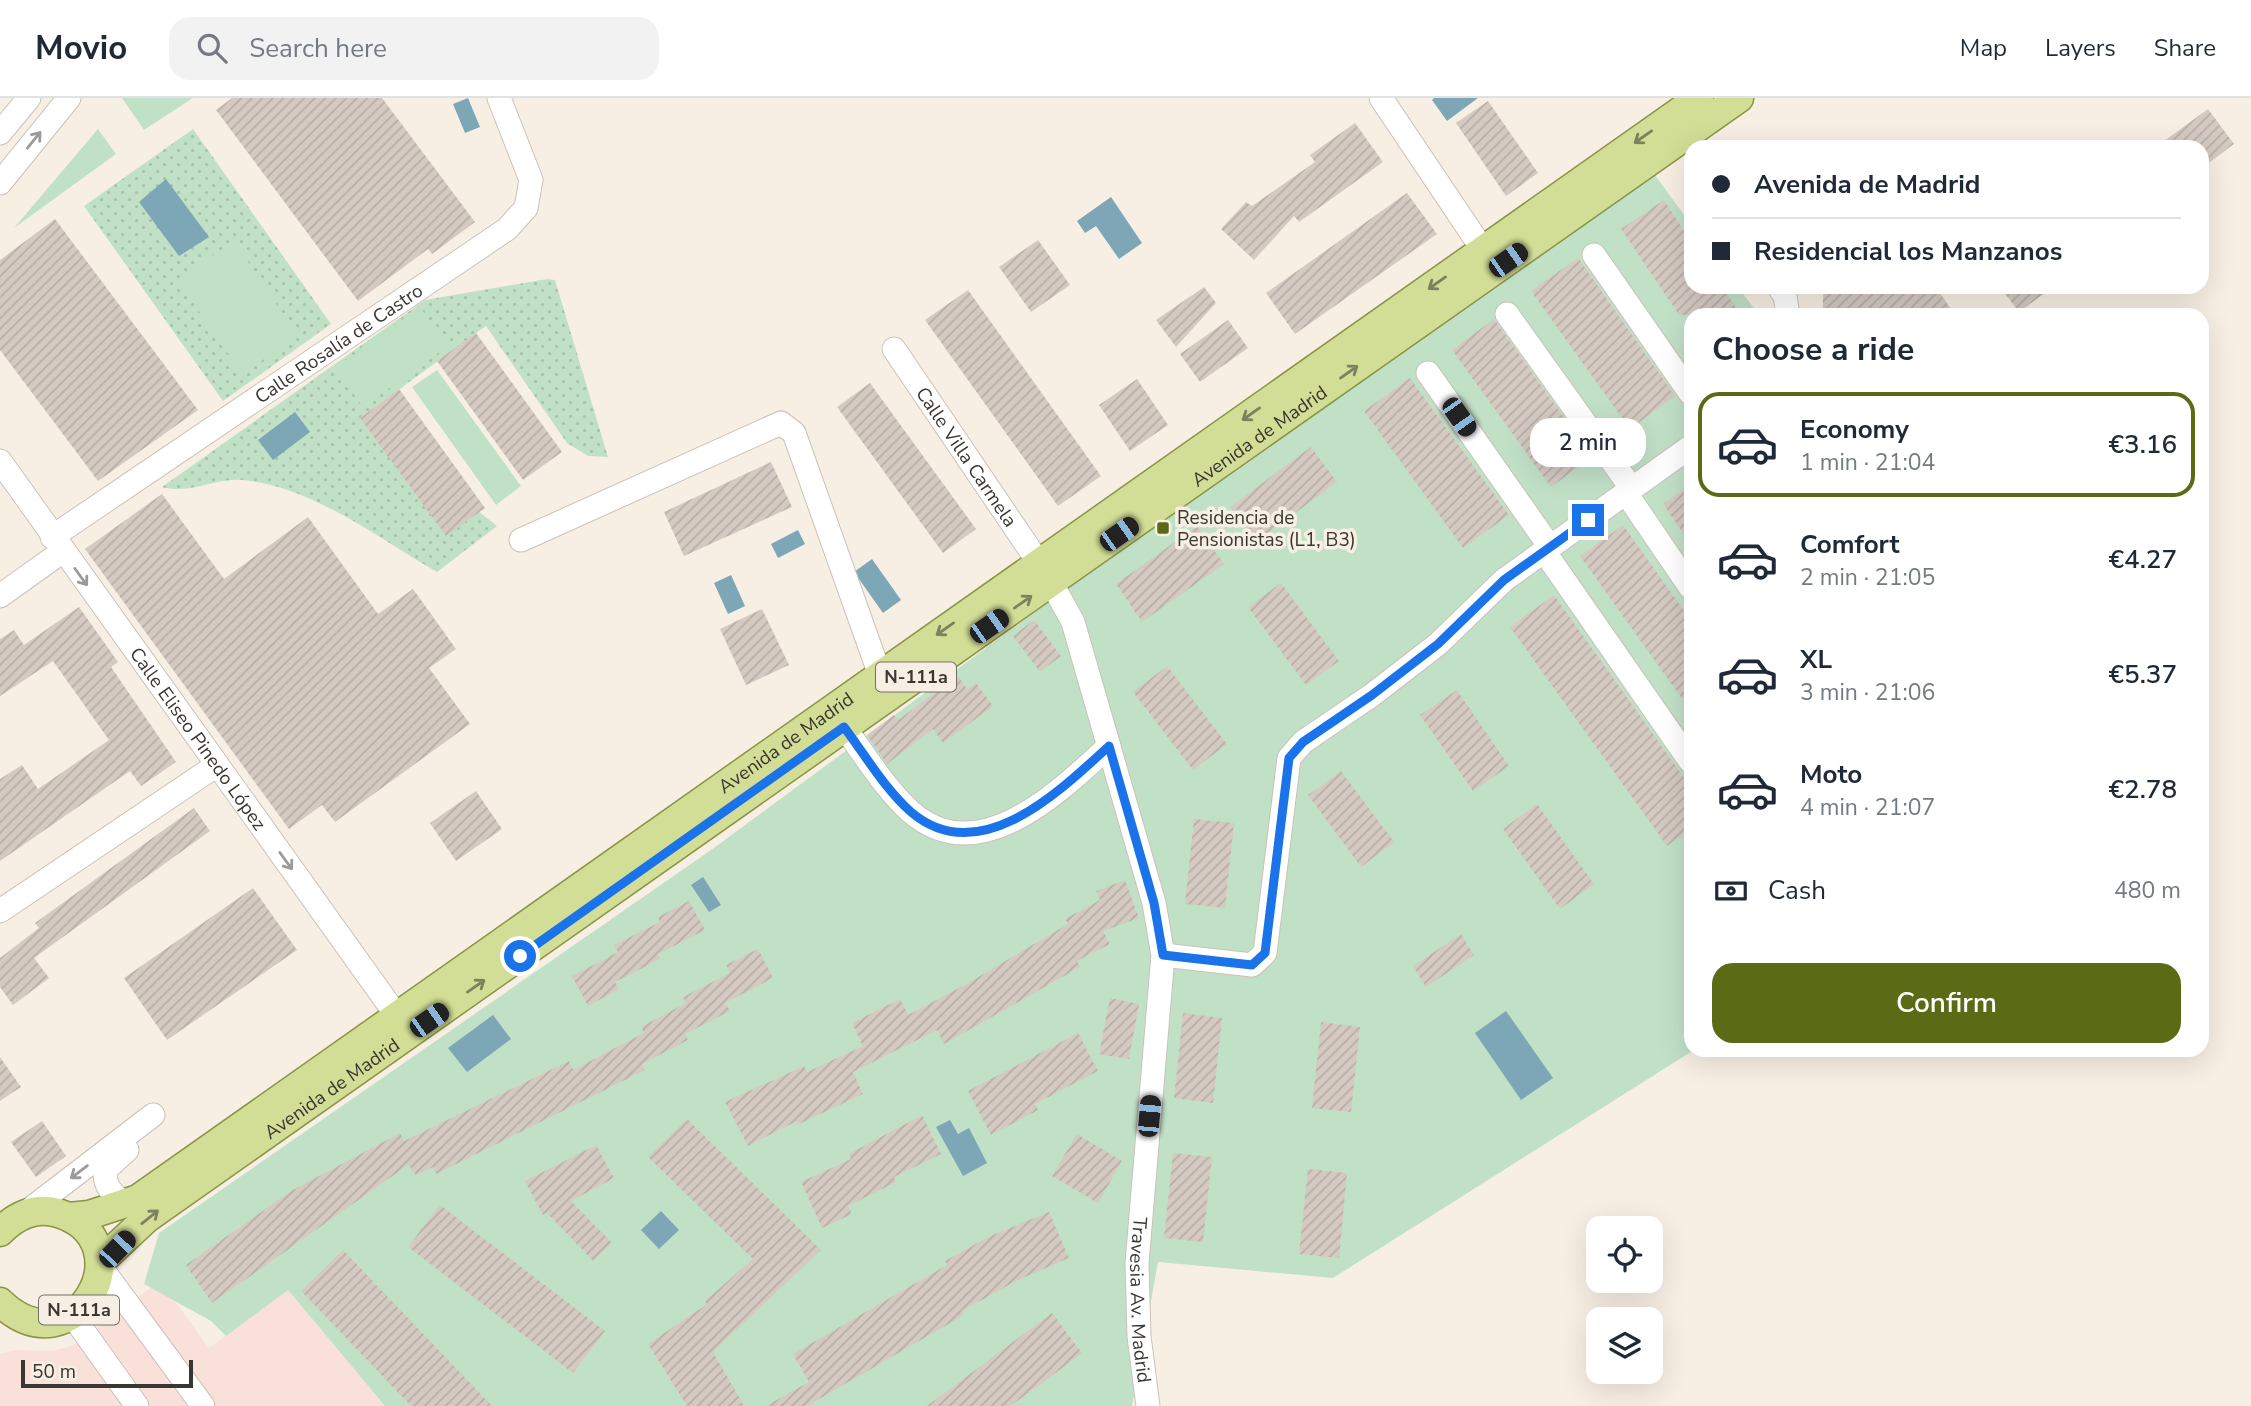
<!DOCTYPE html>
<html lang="en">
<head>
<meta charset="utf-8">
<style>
	body { margin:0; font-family:"Nunito Sans",sans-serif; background:#f2f2f3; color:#1f2937; height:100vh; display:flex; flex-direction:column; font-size:26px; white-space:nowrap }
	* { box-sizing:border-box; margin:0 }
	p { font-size:23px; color:#747a83 }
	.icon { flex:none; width:38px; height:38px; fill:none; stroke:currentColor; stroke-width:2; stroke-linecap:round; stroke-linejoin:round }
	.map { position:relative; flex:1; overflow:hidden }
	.details { position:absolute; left:1684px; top:210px; width:525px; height:749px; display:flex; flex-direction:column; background:#fff; border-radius:21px; box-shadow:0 7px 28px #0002 }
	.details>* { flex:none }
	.banner { position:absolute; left:1684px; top:42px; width:525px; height:154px; border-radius:21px; box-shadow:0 7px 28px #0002; display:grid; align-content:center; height:154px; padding:0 28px; background:#fff }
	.buttons { position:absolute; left:1586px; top:1118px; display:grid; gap:14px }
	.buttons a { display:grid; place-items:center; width:77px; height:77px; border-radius:14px; background:#fff; box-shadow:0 7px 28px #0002; font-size:35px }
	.scale { position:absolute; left:21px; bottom:18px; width:172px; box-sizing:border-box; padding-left:7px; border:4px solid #3a3632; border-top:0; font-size:19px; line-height:24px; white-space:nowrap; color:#3a3632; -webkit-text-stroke:5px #f8efe4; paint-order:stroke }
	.end { position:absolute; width:32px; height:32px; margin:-16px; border:9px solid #1a73e8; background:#fff; box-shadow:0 0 0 4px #fff }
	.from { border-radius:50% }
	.bubble { position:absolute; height:49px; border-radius:21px; background:#fff; box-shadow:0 7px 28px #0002; font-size:23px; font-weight:600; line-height:49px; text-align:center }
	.car { position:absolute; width:21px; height:42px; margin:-21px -10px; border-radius:9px; box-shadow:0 0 5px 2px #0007; background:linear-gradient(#222 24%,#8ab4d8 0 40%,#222 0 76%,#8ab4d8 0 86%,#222 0) }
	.banner b { display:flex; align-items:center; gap:24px; height:66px; font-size:26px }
	.banner b+b { border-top:2px solid #e0e1e3 }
	.banner i { width:18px; height:18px; background:#1f2937 }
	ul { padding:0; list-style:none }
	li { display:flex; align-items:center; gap:21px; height:105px; margin:0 14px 10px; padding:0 14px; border:4px solid transparent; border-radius:21px }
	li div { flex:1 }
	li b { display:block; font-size:26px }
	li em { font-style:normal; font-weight:600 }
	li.on { border-color:#5b6a14 }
	li>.icon { width:63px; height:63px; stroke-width:1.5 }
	h2 { padding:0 28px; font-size:32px; line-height:84px }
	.pay { display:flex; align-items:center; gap:18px; height:77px; padding:0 28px; font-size:26px }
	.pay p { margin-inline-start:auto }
	.action { display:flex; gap:14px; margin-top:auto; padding:14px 28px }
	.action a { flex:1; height:80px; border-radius:21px; background:#5b6a14; color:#fff; font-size:28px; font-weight:600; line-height:80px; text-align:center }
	header { display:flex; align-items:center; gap:42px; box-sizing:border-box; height:98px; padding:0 35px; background:#fff; border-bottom:2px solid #e0e1e3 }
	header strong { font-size:33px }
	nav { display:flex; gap:38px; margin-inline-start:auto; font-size:24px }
	.search { width:490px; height:63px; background:#f2f2f3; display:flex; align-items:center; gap:18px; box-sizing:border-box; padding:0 24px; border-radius:21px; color:#747a83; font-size:26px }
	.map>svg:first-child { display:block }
	.education { fill:#f9e0d8 }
	.park { fill:url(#park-dots) }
	.garden { fill:#c1e1c7 }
	.water { fill:#7da6b7 }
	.building { fill:url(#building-hatch) }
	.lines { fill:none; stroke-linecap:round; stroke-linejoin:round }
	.minor-casing { stroke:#cac2b8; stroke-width:25 }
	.major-casing { stroke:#899444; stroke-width:31 }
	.minor { stroke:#fff; stroke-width:23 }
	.major { stroke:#d2dd95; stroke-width:28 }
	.oneway { stroke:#7e815f }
	.oneway2 { stroke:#9c9a98 }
	.route { stroke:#1a73e8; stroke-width:9 }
	.poi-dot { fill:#5b6a14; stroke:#f8efe4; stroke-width:2.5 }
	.labels { text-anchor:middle; stroke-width:7; stroke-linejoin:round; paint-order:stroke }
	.shield { fill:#f8efe4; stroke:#736e67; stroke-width:2 }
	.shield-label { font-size:18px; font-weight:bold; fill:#3a3632 }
	.street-label { font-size:19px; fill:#3a3632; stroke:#f8efe4 }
	.poi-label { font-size:19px; fill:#3a3632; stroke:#f8efe4; text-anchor:start }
</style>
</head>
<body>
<header>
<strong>Movio</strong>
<div class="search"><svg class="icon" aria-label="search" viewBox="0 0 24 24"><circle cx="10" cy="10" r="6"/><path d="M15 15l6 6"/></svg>Search here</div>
<nav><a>Map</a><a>Layers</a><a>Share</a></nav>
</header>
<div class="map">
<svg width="2251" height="1308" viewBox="0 0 2251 1308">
	<defs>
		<pattern id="park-dots" width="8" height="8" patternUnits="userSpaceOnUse" patternTransform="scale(1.75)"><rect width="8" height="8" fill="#c1e1c7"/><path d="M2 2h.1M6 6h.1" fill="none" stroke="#a7c2ab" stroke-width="1.8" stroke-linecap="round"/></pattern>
		<pattern id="building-hatch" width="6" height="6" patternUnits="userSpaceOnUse" patternTransform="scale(1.75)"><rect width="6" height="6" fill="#d5cac2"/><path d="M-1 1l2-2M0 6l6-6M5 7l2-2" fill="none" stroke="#b8aea7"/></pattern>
	</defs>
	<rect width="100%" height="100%" fill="#f8efe4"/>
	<!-- education -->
	<path class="education" d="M 160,1183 L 209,1250 L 288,1192 L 385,1308 L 0,1308 L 0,1256 L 15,1252 L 53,1253 L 74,1247 Z"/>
	<!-- park -->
	<path class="park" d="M 193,31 L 331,226 L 223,303 L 84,108 Z
		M 547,181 L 555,182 L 608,359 L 588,358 L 567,345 L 486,228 L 360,320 L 497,428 L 437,474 C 376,439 315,390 243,382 C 216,379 189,397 162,389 L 425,202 Z"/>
	<!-- garden -->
	<path class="garden" d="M 122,0 L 193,0 L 144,32 Z
		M 98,31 L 116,56 L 14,130 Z
		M 1646,65 L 1690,125 L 1690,189 L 1738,189 L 1759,217 L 1690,217 L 1690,952 L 1694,952 L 1333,1180 L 1158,1164 L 1132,1308 L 385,1308 L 288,1192 L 226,1238 L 211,1223 L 144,1186 L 159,1135 L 711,752 Z
		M 234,143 L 298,238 L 242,276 L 177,181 Z
		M 420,209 L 448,248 L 363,309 L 335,270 Z
		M 437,272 L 521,388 L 496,407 L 412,289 Z"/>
	<!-- water -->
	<path class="water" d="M 468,0 L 480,29 L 465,35 L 453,6 Z
		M 1434,0 L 1478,0 L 1447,23 L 1432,2 Z
		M 166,81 L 209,139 L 179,158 L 139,104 Z
		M 1111,99 L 1142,145 L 1119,161 L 1096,128 L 1085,135 L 1077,123 Z
		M 295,314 L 310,334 L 273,362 L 258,342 Z
		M 798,432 L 805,446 L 778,460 L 771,446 Z
		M 872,461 L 901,502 L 883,515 L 854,474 Z
		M 731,477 L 745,508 L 728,516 L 714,485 Z
		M 703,779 L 721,807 L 709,814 L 691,787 Z
		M 1506,913 L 1553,980 L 1521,1002 L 1475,935 Z
		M 493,917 L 511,941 L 467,974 L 448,950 Z
		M 950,1022 L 958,1036 L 969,1030 L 987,1065 L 963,1078 L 936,1029 Z
		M 661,1113 L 679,1132 L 659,1151 L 641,1132 Z"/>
	<!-- building -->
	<path class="building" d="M 232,0 L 382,0 L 475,124 L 432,156 L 428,151 L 358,203 L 216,12 Z
		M 1488,3 L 1538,75 L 1506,98 L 1456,25 Z
		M 2208,11 L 2234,46 L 2202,70 L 2202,49 L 2156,49 Z
		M 1355,25 L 1383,64 L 1299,124 L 1294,118 L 1254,162 L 1221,131 L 1246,104 L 1252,108 L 1315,64 L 1310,57 Z
		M 1407,95 L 1437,136 L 1295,236 L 1266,195 Z
		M 1664,102 L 1690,142 L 1690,189 L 1722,189 L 1741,217 L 1679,217 L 1621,131 Z
		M 55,121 L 198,312 L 98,383 L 0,252 L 0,162 Z
		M 1038,142 L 1070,187 L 1031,214 L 999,169 Z
		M 1578,160 L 1675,298 L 1630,331 L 1531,193 Z
		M 1204,189 L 1216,205 L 1176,249 L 1156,222 Z
		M 1823,189 L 1936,189 L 1955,217 L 1823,217 Z
		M 2000,189 L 2053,189 L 2019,214 Z
		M 968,192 L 1101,378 L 1058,408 L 925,222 Z
		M 1494,221 L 1592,359 L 1551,389 L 1452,252 Z
		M 1228,222 L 1248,250 L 1200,284 L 1180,256 Z
		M 476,235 L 562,354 L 523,382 L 437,263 Z
		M 1410,280 L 1509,417 L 1463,450 L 1364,313 Z
		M 1137,281 L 1168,327 L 1130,353 L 1099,307 Z
		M 870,285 L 976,431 L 943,455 L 837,309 Z
		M 399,291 L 485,410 L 446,438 L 360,320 Z
		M 1311,349 L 1337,384 L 1256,444 L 1230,409 Z
		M 771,364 L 792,409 L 684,458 L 664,414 Z
		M 1690,387 L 1690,445 L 1663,406 Z
		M 162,396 L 224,481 L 308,419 L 378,516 L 413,491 L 456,551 L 429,570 L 470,626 L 335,724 L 322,707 L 289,731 L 85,451 Z
		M 1623,427 L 1690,521 L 1690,612 L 1580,458 Z
		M 1197,428 L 1224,466 L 1142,524 L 1116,486 Z
		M 1281,485 L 1339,563 L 1306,587 L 1248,509 Z
		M 1554,497 L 1690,688 L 1690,732 L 1667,748 L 1510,529 Z
		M 79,509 L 118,564 L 111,569 L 176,664 L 141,688 L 130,673 L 0,763 L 0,681 L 22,667 L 38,691 L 109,642 L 53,563 L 0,598 L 0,541 L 14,532 L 24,547 Z
		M 762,511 L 789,567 L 746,587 L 720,531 Z
		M 1034,522 L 1061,558 L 1040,574 L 1013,538 Z
		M 1167,568 L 1227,646 L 1193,672 L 1133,594 Z
		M 958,578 L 968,592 L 976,585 L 993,608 L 943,645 L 933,631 L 887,666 L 867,637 L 894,617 L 898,622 Z
		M 1457,592 L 1509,668 L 1473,693 L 1420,617 Z
		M 1341,673 L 1394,744 L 1361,769 L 1308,697 Z
		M 476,693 L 502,731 L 456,763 L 430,725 Z
		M 1537,706 L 1594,786 L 1560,811 L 1503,731 Z
		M 194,710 L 210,733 L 34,860 L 49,880 L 13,907 L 0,889 L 0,860 L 39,830 L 35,825 Z
		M 1194,721 L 1234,725 L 1225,810 L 1185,806 Z
		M 1125,782 L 1139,820 L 1103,833 L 1110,846 L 1077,863 L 1080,869 L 944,946 L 937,932 L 853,974 L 863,996 L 799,1026 L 797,1023 L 748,1048 L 725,1004 L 804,968 L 807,974 L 863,948 L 852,925 L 900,901 L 908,917 L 963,888 L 1068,826 L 1065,821 L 1100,802 L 1096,793 Z
		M 253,790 L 297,852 L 167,942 L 124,880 Z
		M 689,803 L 705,832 L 658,856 L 660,861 L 615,884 L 619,891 L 588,908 L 572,878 L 618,854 L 614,847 L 660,824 L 658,819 Z
		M 1461,836 L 1474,857 L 1426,889 L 1413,868 Z
		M 758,851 L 773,880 L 725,905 L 730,913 L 685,936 L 688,942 L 642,966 L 645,972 L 436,1076 L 433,1069 L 416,1077 L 408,1067 L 212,1205 L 186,1167 L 291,1093 L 400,1035 L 404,1043 L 569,963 L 573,972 L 644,935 L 641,929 L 686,905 L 683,899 L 730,875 L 726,867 Z
		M 1110,900 L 1139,906 L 1129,961 L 1099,956 Z
		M 1183,915 L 1222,920 L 1213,1005 L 1174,1000 Z
		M 1321,924 L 1360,929 L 1351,1014 L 1312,1010 Z
		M 1078,935 L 1098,973 L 1035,1006 L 1038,1012 L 991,1037 L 968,993 Z
		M 0,959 L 21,989 L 0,1003 Z
		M 922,1017 L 941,1056 L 894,1079 L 896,1084 L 848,1108 L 852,1116 L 822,1130 L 801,1084 L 851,1061 L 849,1056 Z
		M 687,1021 L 821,1152 L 713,1254 L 744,1308 L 687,1308 L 648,1246 L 707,1206 L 705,1203 L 753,1161 L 648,1059 Z
		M 42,1023 L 66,1058 L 36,1079 L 11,1044 Z
		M 1077,1036 L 1122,1063 L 1098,1105 L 1052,1078 Z
		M 596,1047 L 614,1080 L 571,1103 L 612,1145 L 593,1163 L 547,1115 L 543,1117 L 525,1083 Z
		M 1173,1055 L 1212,1059 L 1203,1144 L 1164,1140 Z
		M 1308,1071 L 1347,1075 L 1339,1160 L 1299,1156 Z
		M 440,1107 L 605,1233 L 573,1275 L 408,1149 Z
		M 1049,1114 L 1069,1160 L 1016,1183 L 962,1213 L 964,1217 L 807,1308 L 766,1308 L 809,1284 L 793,1256 L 947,1167 L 945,1163 L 988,1139 Z
		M 343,1152 L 492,1308 L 411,1308 L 301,1193 Z
		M 1052,1215 L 1082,1255 L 1037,1289 L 1010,1308 L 927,1308 Z"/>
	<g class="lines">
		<defs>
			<g id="minor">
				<path d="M 1381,0 L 1483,152"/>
				<path d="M 0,35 L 29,0"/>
				<path d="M 0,85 L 69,0"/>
				<path d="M 1594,157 L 1690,295"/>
				<path d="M 1779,189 L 1785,198 L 1788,217"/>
				<path d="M 1507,216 L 1632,391"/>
				<path id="s1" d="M 894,251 L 1039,465"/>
				<path d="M 1428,275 L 1550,449"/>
				<path id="s2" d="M 0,363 L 397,918"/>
				<path d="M 1626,395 L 1690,489"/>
				<path id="s3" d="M 52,439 L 507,131 L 526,110 L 531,82 L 499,0"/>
				<path d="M 521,442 L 781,325 L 794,335 L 880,577"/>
				<path d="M 1544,453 L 1690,663"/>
				<path id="s4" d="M 1051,484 L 1073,524 L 1154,805 L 1163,857 L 1137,1165 L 1139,1238 L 1148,1308"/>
				<path d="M 0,498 L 63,453"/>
				<path d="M 844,629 C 865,657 885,691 911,714 C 979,773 1059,694 1109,648"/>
				<path d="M 0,813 L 217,667"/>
				<path d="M 1163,857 L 1252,867 L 1265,855 L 1289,660 L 1303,644 L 1372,597 L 1438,546 L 1504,482 L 1690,349"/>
				<path d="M 124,1105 C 112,1096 104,1088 105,1072 L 127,1052"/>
				<path d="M 24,1116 L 153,1017"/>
				<path d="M 100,1168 L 203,1308"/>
				<path d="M 72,1217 L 137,1308"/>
			</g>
			<g id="major">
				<path id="s5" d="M 69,1119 L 89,1117 L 138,1101 L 1699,0"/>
				<path d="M 0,1134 C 15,1118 36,1108 58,1115 C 148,1143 74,1276 0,1204"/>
				<path id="s6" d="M 100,1164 L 147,1120 L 1739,0"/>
			</g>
		</defs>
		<!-- minor casing -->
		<use href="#minor" class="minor-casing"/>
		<!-- major casing -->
		<use href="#major" class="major-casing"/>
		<!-- minor -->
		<use href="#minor" class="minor"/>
		<!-- major -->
		<use href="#major" class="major"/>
	</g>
	<!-- one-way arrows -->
	<defs><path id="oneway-shaft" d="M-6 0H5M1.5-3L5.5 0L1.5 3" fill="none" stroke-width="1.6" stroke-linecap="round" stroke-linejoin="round" transform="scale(1.75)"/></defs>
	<g class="oneway">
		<use href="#oneway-shaft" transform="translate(1643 39) rotate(145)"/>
		<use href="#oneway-shaft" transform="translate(1437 185) rotate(145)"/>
		<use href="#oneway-shaft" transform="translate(1349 274) rotate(-35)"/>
		<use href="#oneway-shaft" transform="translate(1251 316) rotate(145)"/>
		<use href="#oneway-shaft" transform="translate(1023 504) rotate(-35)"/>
		<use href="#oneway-shaft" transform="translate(945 531) rotate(145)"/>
		<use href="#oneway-shaft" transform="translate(476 888) rotate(-35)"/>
		<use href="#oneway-shaft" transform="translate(150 1119) rotate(-39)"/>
	</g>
	<g class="oneway2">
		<use href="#oneway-shaft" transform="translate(34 42) rotate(-51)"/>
		<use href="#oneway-shaft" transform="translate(81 479) rotate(54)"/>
		<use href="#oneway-shaft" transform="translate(286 763) rotate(54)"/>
		<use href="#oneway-shaft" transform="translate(79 1074) rotate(143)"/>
	</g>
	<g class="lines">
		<!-- route -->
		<path class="route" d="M 520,858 L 844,629 C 865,657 885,691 911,714 C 979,772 1059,694 1109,648 L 1154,805 L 1163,857 L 1252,867 L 1265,855 L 1289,660 L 1303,644 L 1372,597 L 1438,546 L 1504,482 L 1588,422"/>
	</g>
	<!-- markers -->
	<rect class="poi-dot" x="1156" y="423" width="14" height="14" rx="3.5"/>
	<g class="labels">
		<!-- shield labels -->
		<g class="shield">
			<rect x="876" y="564.5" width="80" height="29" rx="5"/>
			<rect x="39" y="1197.5" width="80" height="29" rx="5"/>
		</g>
		<g class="shield-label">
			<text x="916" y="585">N-111a</text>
			<text x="79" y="1218">N-111a</text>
		</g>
		<!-- street labels -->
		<g class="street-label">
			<text dy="7" stroke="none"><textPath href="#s3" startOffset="346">Calle Rosalía de Castro</textPath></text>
			<text dy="7" stroke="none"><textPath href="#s6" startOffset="1424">Avenida de Madrid</textPath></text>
			<text dy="7" stroke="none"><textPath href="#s1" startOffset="130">Calle Villa Carmela</textPath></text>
			<text dy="7" stroke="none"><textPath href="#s2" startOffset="341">Calle Eliseo Pinedo López</textPath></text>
			<text dy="7" stroke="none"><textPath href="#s5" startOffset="864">Avenida de Madrid</textPath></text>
			<text dy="7" stroke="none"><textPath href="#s6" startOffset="290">Avenida de Madrid</textPath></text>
			<text dy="7" stroke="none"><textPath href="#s4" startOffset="737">Travesia Av. Madrid</textPath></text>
		</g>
		<!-- poi labels -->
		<g class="poi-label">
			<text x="1177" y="426">Residencia de<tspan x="1177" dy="22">Pensionistas (L1, B3)</tspan></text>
		</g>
	</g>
</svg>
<div class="buttons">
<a><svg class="icon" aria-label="locate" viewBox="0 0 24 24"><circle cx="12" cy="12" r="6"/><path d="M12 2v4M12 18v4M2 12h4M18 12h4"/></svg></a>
<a><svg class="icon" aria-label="layers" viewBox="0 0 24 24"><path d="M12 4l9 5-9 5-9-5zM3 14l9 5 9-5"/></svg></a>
</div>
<div class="scale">50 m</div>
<i class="end from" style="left:520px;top:858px"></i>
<i class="end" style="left:1588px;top:422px"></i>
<div class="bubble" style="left:1530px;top:320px;width:116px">2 min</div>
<i class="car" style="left:1508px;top:162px;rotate:55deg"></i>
<i class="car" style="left:1459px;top:319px;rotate:145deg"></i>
<i class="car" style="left:1119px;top:436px;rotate:55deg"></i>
<i class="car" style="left:989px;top:528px;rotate:55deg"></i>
<i class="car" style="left:429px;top:922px;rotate:55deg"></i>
<i class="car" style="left:1149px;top:1018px;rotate:5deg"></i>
<i class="car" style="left:117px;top:1151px;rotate:44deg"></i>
<div class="banner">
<b><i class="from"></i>Avenida de Madrid</b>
<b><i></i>Residencial los Manzanos</b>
</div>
<section class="details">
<h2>Choose a ride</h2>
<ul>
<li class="on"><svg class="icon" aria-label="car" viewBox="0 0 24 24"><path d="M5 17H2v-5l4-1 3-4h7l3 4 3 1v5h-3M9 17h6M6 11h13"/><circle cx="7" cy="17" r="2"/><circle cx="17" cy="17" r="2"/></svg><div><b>Economy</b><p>1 min · 21:04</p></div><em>€3.16</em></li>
<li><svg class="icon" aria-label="car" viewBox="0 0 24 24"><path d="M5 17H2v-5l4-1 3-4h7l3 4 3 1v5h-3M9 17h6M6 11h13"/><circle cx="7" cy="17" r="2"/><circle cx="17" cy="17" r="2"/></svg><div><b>Comfort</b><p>2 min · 21:05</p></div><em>€4.27</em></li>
<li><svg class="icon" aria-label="car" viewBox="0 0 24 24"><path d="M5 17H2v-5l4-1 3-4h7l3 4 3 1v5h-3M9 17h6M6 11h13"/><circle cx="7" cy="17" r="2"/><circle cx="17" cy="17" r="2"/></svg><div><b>XL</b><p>3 min · 21:06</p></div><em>€5.37</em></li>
<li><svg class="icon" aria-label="car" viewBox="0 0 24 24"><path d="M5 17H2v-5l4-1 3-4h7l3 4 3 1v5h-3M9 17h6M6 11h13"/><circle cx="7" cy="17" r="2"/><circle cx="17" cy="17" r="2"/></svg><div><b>Moto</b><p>4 min · 21:07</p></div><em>€2.78</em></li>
</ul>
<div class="pay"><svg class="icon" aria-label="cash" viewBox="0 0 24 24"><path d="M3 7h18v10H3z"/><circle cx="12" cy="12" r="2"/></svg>Cash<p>480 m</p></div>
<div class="action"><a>Confirm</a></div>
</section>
</div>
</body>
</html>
